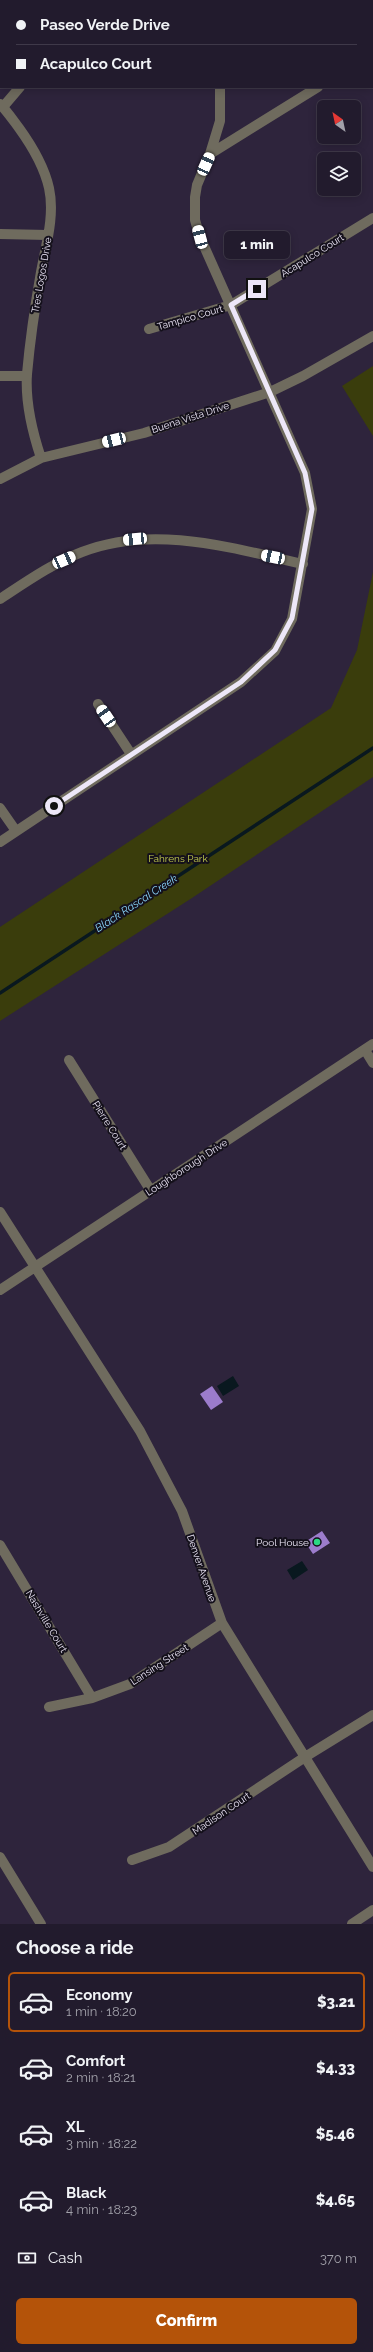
<!DOCTYPE html>
<html lang="en">
<head>
<meta charset="utf-8">
<style>
	body { margin:0; font-family:Raleway,sans-serif; background:#2a2435; color:#f1f3f6; height:100vh; display:flex; flex-direction:column; font-size:15px; white-space:nowrap }
	* { box-sizing:border-box; margin:0 }
	p { font-size:13px; color:#a2a1aa }
	.icon { flex:none; width:22px; height:22px; fill:none; stroke:currentColor; stroke-width:2; stroke-linecap:round; stroke-linejoin:round }
	.map { position:relative; height:1924px; overflow:hidden }
	.sheet { display:flex; flex-direction:column; background:#221b2d; flex:1 }
	.sheet>* { flex:none }
	.banner { position:absolute; left:0px; top:0px; width:373px; height:88px; box-shadow:0 2px 10px #0003,0 0 0 1px #3f3949; display:grid; align-content:center; height:88px; padding:0 16px; background:#221b2d }
	.needle { width:26px; rotate:327deg }
	.tools { position:absolute; left:317px; top:100px; display:grid; gap:8px }
	.tools a { display:grid; place-items:center; width:44px; height:44px; border-radius:6px; background:#221b2d; box-shadow:0 2px 10px #0003,0 0 0 1px #3f3949; font-size:20px }
	.end { position:absolute; width:18px; height:18px; margin:-9px; border:5px solid #ede7f8; background:#111; box-shadow:0 0 0 2px #111 }
	.from { border-radius:50% }
	.bubble { position:absolute; height:28px; border-radius:6px; background:#221b2d; box-shadow:0 2px 10px #0003,0 0 0 1px #3f3949; font-size:13px; font-weight:800; line-height:28px; text-align:center }
	.car { position:absolute; width:12px; height:24px; margin:-12px -6px; border-radius:5px; box-shadow:0 0 3px 1px #0007; background:linear-gradient(#fff 24%,#345 0 40%,#fff 0 76%,#345 0 86%,#fff 0) }
	.banner b { display:flex; align-items:center; gap:14px; height:38px; font-size:15px }
	.banner b+b { border-top:1px solid #3f3949 }
	.banner i { width:10px; height:10px; background:#f1f3f6 }
	ul { padding:0; list-style:none }
	li { display:flex; align-items:center; gap:12px; height:60px; margin:0 8px 6px; padding:0 8px; border:2px solid transparent; border-radius:6px }
	li div { flex:1 }
	li b { display:block; font-size:15px }
	li em { font-style:normal; font-weight:800 }
	li.current { border-color:#b45309 }
	li>.icon { width:36px; height:36px; stroke-width:1.5 }
	h2 { padding:0 16px; font-size:18px; line-height:48px }
	.pay { display:flex; align-items:center; gap:10px; height:44px; padding:0 16px; font-size:15px }
	.pay p { margin-inline-start:auto }
	.button { display:flex; gap:8px; margin-top:auto; padding:8px 16px }
	.button a { flex:1; height:46px; border-radius:6px; background:#b45309; color:#fff; font-size:16px; font-weight:800; line-height:46px; text-align:center }
	.map>svg:first-child { display:block }
	.green { fill:#3a3d0c }
	.water { fill:#09181f }
	.lines { fill:none; stroke-linecap:round; stroke-linejoin:round }
	.stream { stroke:#09181f; stroke-width:3.5 }
	.building { fill:#9c7ccc }
	.street { stroke:#6f6b5e; stroke-width:10 }
	.secondary { stroke:#978f7a; stroke-width:10 }
	.route { stroke:#ede7f8; stroke-width:5 }
	.poi-dot { fill:#2cd884; stroke:#14101b; stroke-width:1.5 }
	.labels { text-anchor:middle; stroke-width:4; stroke-linejoin:round; paint-order:stroke }
	.street-label { font-size:10px; fill:#ede7f8; stroke:#14101b }
	.park-label { font-size:10px; fill:#c8d151; stroke:#14101b }
	.poi-label { font-size:10px; fill:#ede7f8; stroke:#14101b; text-anchor:end }
	.water-label { font-size:11px; font-style:italic; fill:#89d4f8; stroke:#14101b }
</style>
</head>
<body>
<div class="map">
<svg width="373" height="1924" viewBox="0 0 373 1924">
	<rect width="100%" height="100%" fill="#2e243c"/>
	<!-- green -->
	<path class="green" d="M 373,366 L 373,436 L 342,386 Z
		M 373,572 L 373,777 L 192,898 L 0,1021 L 0,927 L 331,708 L 357,650 Z"/>
	<!-- water -->
	<path class="water" d="M 233,1376 L 239,1386 L 223,1396 L 217,1386 Z
		M 302,1561 L 308,1570 L 293,1580 L 287,1570 Z"/>
	<g class="lines">
		<!-- stream -->
		<path class="stream" d="M 0,993 L 373,748"/>
	</g>
	<!-- building -->
	<path class="building" d="M 212,1386 L 223,1402 L 211,1410 L 200,1394 Z
		M 322,1531 L 330,1543 L 313,1554 L 305,1542 Z"/>
	<g class="lines">
		<!-- street -->
		<path class="street" d="M 211,0 L 211,1
			M 0,104 C 7,111 13,120 19,128 C 32,146 44,166 49,188 C 55,215 46,245 41,272 C 35,306 30,340 27,374 C 25,403 32,431 41,458
			M 3,107 L 20,87
			M 210,154 L 318,87
			M 0,234 L 48,235
			M 149,329 L 231,305 L 373,218
			M 0,376 L 27,376
			M 0,479 L 41,458 L 144,433 L 270,392 L 303,376 L 373,336
			M 0,599 C 26,582 53,563 82,552 C 153,524 232,548 303,564
			M 98,704 L 131,754
			M 0,808 L 16,831
			M 0,842 L 241,682 L 275,651 L 292,619 L 312,509 L 305,473 L 200,237 L 195,220 L 195,197 L 197,185 L 210,154 L 220,121 L 220,87
			M 365,1050 L 373,1063
			M 69,1060 L 151,1191
			M 0,1212 L 140,1431 L 182,1511 L 222,1623 L 373,1867
			M 0,1290 L 373,1044
			M 0,1545 L 92,1698
			M 49,1707 L 92,1698 L 130,1684 L 222,1623
			M 0,1857 L 41,1924
			M 132,1860 L 169,1847 L 305,1757 L 373,1715
			M 352,1924 L 373,1910"/>
		<!-- secondary -->
		<path class="secondary" d="M 356,0 L 357,1
			M 372,26 L 373,27"/>
	</g>
	<g class="lines">
		<!-- route -->
		<path class="route" d="M 54,806 L 241,682 L 275,650 L 292,618 L 312,509 L 305,473 L 231,305 L 257,289"/>
	</g>
	<!-- markers -->
	<circle class="poi-dot" cx="317" cy="1542" r="4"/>
	<g class="labels">
		<!-- street labels -->
		<g class="street-label">
			<text transform="translate(312 255) rotate(-32)" y="4">Acapulco Court</text>
			<text transform="translate(41 275) rotate(-80)" y="4">Tres Logos Drive</text>
			<text transform="translate(190 317) rotate(-16)" y="4">Tampico Court</text>
			<text transform="translate(190 417) rotate(-18)" y="4">Buena Vista Drive</text>
			<text transform="translate(110 1125) rotate(58)" y="4">Pierre Court</text>
			<text transform="translate(186 1167) rotate(-33)" y="4">Loughborough Drive</text>
			<text transform="translate(202 1568) rotate(71)" y="4">Denver Avenue</text>
			<text transform="translate(47 1621) rotate(59)" y="4">Nashville Court</text>
			<text transform="translate(159 1664) rotate(-33)" y="4">Lansing Street</text>
			<text transform="translate(221 1813) rotate(-34)" y="4">Madison Court</text>
		</g>
		<!-- park labels -->
		<g class="park-label">
			<text x="178" y="862">Fahrens Park</text>
		</g>
		<!-- poi labels -->
		<g class="poi-label">
			<text x="309" y="1546">Pool House</text>
		</g>
		<!-- water labels -->
		<g class="water-label">
			<text transform="translate(136 903) rotate(-33)" y="4">Black Rascal Creek</text>
		</g>
	</g>
</svg>
<div class="tools">
<a><svg class="needle" viewBox="-14 -14 28 28"><path d="M0-13l5 13h-10z" fill="#e53935"/><path d="M0 13l5-13h-10z" fill="#a2a1aa"/></svg></a>
<a><svg class="icon" aria-label="layers" viewBox="0 0 24 24"><path d="M12 4l9 5-9 5-9-5zM3 14l9 5 9-5"/></svg></a>
</div>
<i class="end from" style="left:54px;top:806px"></i>
<i class="end" style="left:257px;top:289px"></i>
<div class="bubble" style="left:224px;top:231px;width:66px">1 min</div>
<i class="car" style="left:206px;top:164px;rotate:24deg"></i>
<i class="car" style="left:200px;top:237px;rotate:345deg"></i>
<i class="car" style="left:114px;top:440px;rotate:256deg"></i>
<i class="car" style="left:135px;top:539px;rotate:265deg"></i>
<i class="car" style="left:273px;top:557px;rotate:282deg"></i>
<i class="car" style="left:64px;top:560px;rotate:66deg"></i>
<i class="car" style="left:106px;top:716px;rotate:326deg"></i>
<div class="banner">
<b><i class="from"></i>Paseo Verde Drive</b>
<b><i></i>Acapulco Court</b>
</div>
</div>
<section class="sheet">
<h2>Choose a ride</h2>
<ul>
<li class="current"><svg class="icon" aria-label="car" viewBox="0 0 24 24"><path d="M5 17H2v-5l4-1 3-4h7l3 4 3 1v5h-3M9 17h6M6 11h13"/><circle cx="7" cy="17" r="2"/><circle cx="17" cy="17" r="2"/></svg><div><b>Economy</b><p>1 min · 18:20</p></div><em>$3.21</em></li>
<li><svg class="icon" aria-label="car" viewBox="0 0 24 24"><path d="M5 17H2v-5l4-1 3-4h7l3 4 3 1v5h-3M9 17h6M6 11h13"/><circle cx="7" cy="17" r="2"/><circle cx="17" cy="17" r="2"/></svg><div><b>Comfort</b><p>2 min · 18:21</p></div><em>$4.33</em></li>
<li><svg class="icon" aria-label="car" viewBox="0 0 24 24"><path d="M5 17H2v-5l4-1 3-4h7l3 4 3 1v5h-3M9 17h6M6 11h13"/><circle cx="7" cy="17" r="2"/><circle cx="17" cy="17" r="2"/></svg><div><b>XL</b><p>3 min · 18:22</p></div><em>$5.46</em></li>
<li><svg class="icon" aria-label="car" viewBox="0 0 24 24"><path d="M5 17H2v-5l4-1 3-4h7l3 4 3 1v5h-3M9 17h6M6 11h13"/><circle cx="7" cy="17" r="2"/><circle cx="17" cy="17" r="2"/></svg><div><b>Black</b><p>4 min · 18:23</p></div><em>$4.65</em></li>
</ul>
<div class="pay"><svg class="icon" aria-label="cash" viewBox="0 0 24 24"><path d="M3 7h18v10H3z"/><circle cx="12" cy="12" r="2"/></svg>Cash<p>370 m</p></div>
<div class="button"><a>Confirm</a></div>
</section>
</body>
</html>
